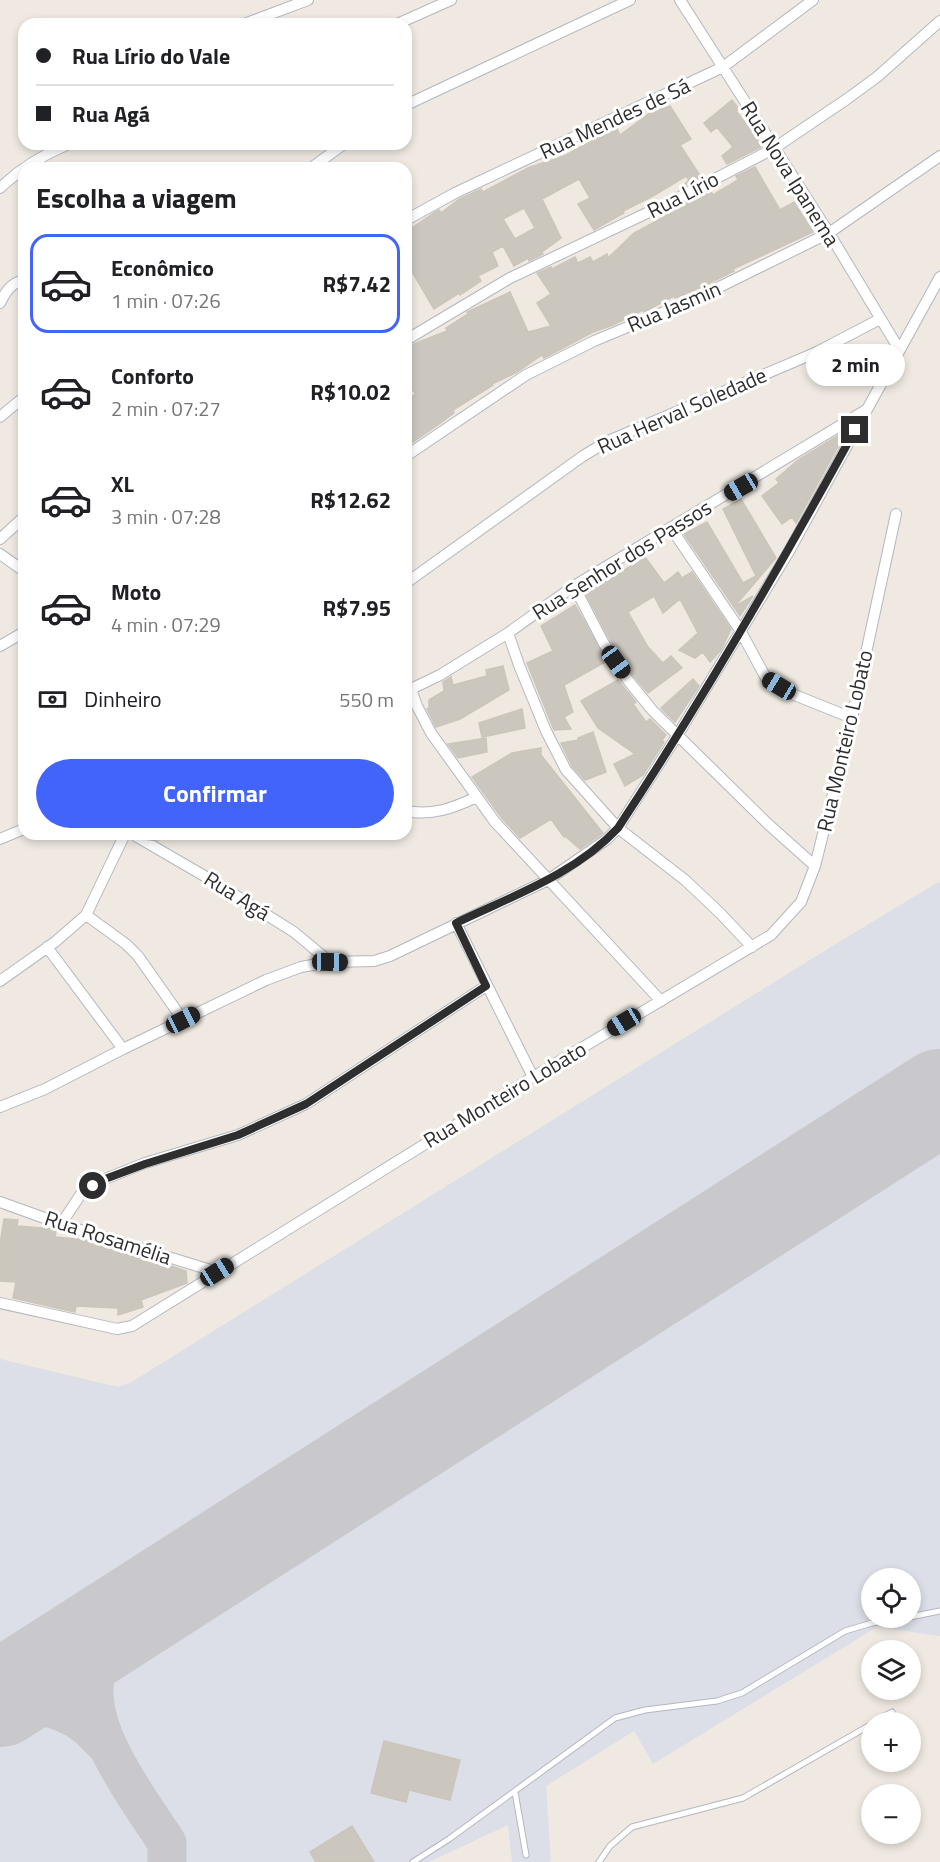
<!DOCTYPE html>
<html lang="pt">
<head>
<meta charset="utf-8">
<style>
	body { margin:0; font-family:"Titillium Web",sans-serif; background:#f2f2f2; color:#202124; height:100vh; display:flex; flex-direction:column; font-size:22px; white-space:nowrap }
	* { box-sizing:border-box; margin:0 }
	p { font-size:20px; color:#757577 }
	.icon { flex:none; width:33px; height:33px; fill:none; stroke:currentColor; stroke-width:2; stroke-linecap:round; stroke-linejoin:round }
	.map { position:relative; flex:1; overflow:hidden }
	.sheet { position:absolute; left:18px; top:162px; width:394px; height:678px; display:flex; flex-direction:column; background:#fff; border-radius:18px; box-shadow:0 3px 9px #0003 }
	.sheet>* { flex:none }
	.hud { position:absolute; left:18px; top:18px; width:394px; height:132px; border-radius:18px; box-shadow:0 3px 9px #0003; display:grid; align-content:center; height:132px; padding:0 18px; background:#fff }
	.controls { position:absolute; left:861px; top:1568px; display:grid; gap:12px }
	.controls a { display:grid; place-items:center; width:60px; height:60px; border-radius:50%; background:#fff; box-shadow:0 3px 9px #0003; font-size:30px }
	.end { position:absolute; width:27px; height:27px; margin:-14px; border:8px solid #2e2e2e; background:#fff; box-shadow:0 0 0 3px #fff }
	.from { border-radius:50% }
	.bubble { position:absolute; height:42px; border-radius:21px; background:#fff; box-shadow:0 3px 9px #0003; font-size:20px; font-weight:700; line-height:42px; text-align:center }
	.car { position:absolute; width:18px; height:36px; margin:-18px -9px; border-radius:8px; box-shadow:0 0 4px 2px #0007; background:linear-gradient(#222 24%,#8ab4d8 0 40%,#222 0 76%,#8ab4d8 0 86%,#222 0) }
	.hud b { display:flex; align-items:center; gap:21px; height:57px; font-size:22px }
	.hud b+b { border-top:2px solid #e0e0e0 }
	.hud i { width:15px; height:15px; background:#202124 }
	ul { padding:0; list-style:none }
	li { display:flex; align-items:center; gap:18px; height:99px; margin:0 12px 9px; padding:0 6px; border:3px solid transparent; border-radius:18px }
	li div { flex:1 }
	li b { display:block; font-size:22px }
	li em { font-style:normal; font-weight:700 }
	li.current { border-color:#4264fb }
	li>.icon { width:54px; height:54px; stroke-width:1.5 }
	h2 { padding:0 18px; font-size:27px; line-height:72px }
	.pay { display:flex; align-items:center; gap:15px; height:66px; padding:0 18px; font-size:22px }
	.pay p { margin-inline-start:auto }
	.action { display:flex; gap:12px; margin-top:auto; padding:12px 18px }
	.action a { flex:1; height:69px; border-radius:36px; background:#4264fb; color:#fff; font-size:24px; font-weight:700; line-height:69px; text-align:center }
	.map>svg:first-child { display:block }
	.airport { fill:#dcdee8; fill-rule:evenodd }
	.lines { fill:none; stroke-linecap:round; stroke-linejoin:round }
	.taxiway { stroke:#c9c8cc; stroke-width:39 }
	.runway { stroke:#c9c8cc; stroke-width:96 }
	.building { fill:#cbc7bf; stroke:#cbc5ba; stroke-width:1.5; fill-rule:evenodd }
	.service-casing { stroke:#b4b7c1; stroke-width:7 }
	.minor-casing { stroke:#b4b7c1; stroke-width:12 }
	.service { stroke:#fff; stroke-width:5 }
	.minor { stroke:#fff; stroke-width:10 }
	.route { stroke:#2e2e2e; stroke-width:8 }
	.labels { text-anchor:middle; stroke-width:6; stroke-linejoin:round; paint-order:stroke }
	.street-label { font-size:21px; fill:#2e2e2e; stroke:#fff }
</style>
</head>
<body>
<div class="map">
<svg width="940" height="1862" viewBox="0 0 940 1862">
	<rect width="100%" height="100%" fill="#efe9e1"/>
	<!-- airport -->
	<path class="airport" d="M 940,881 L 940,1636 L 877,1627 L 653,1764 L 634,1731 L 546,1786 L 551,1861 L 548,1862 L 512,1862 L 508,1825 L 429,1862 L 0,1862 L 0,1359 L 118,1387 L 130,1383 L 834,945 ZM 872,1578 L 910,1578 L 910,1617 L 872,1617 Z"/>
	<g class="lines">
		<!-- taxiway -->
		<path class="taxiway" d="M 127,1617 C 115,1634 101,1652 96,1673 C 82,1728 139,1799 167,1843 L 167,1862
			M 0,1708 C 27,1699 63,1708 85,1725 C 92,1730 98,1738 105,1744"/>
		<!-- runway -->
		<path class="runway" d="M 0,1699 L 940,1097"/>
	</g>
	<!-- building -->
	<path class="building" d="M 732,100 L 739,109 L 736,111 L 763,146 L 727,164 L 722,156 L 733,147 L 717,127 L 711,132 L 704,123 Z
		M 670,106 L 691,139 L 680,145 L 701,177 L 680,189 L 689,180 L 686,176 L 653,196 L 623,211 L 624,213 L 594,230 L 578,204 L 590,198 L 579,179 L 542,199 L 561,238 L 542,252 L 543,254 L 529,261 L 528,258 L 514,266 L 503,246 L 492,252 L 498,266 L 478,276 L 481,281 L 460,295 L 459,293 L 434,309 L 411,270 L 406,273 L 406,232 L 434,213 L 439,210 L 441,213 L 458,200 L 481,189 L 483,192 L 528,168 L 566,155 L 616,127 L 620,135 L 650,113 ZM 524,208 L 535,228 L 515,239 L 503,219 Z
		M 755,167 L 780,210 L 794,202 L 813,232 L 733,269 L 734,271 L 704,286 L 675,298 L 674,296 L 644,312 L 643,310 L 613,325 L 593,332 L 544,358 L 542,355 L 517,372 L 492,384 L 493,385 L 453,410 L 454,413 L 442,422 L 410,444 L 406,438 L 406,400 L 416,394 L 406,383 L 406,347 L 447,331 L 446,328 L 468,314 L 467,312 L 510,292 L 528,332 L 551,326 L 537,303 L 551,294 L 537,273 L 551,267 L 552,269 L 575,257 L 578,263 L 590,257 L 593,262 L 607,254 L 608,258 L 634,233 L 664,217 L 662,214 L 710,190 L 713,195 L 738,180 L 736,176 Z
		M 847,430 L 796,523 L 792,517 L 782,524 L 762,496 L 779,483 L 776,479 L 798,460 Z
		M 741,499 L 776,558 L 734,607 L 684,534 L 707,522 L 743,583 L 756,576 L 723,509 Z
		M 645,557 L 664,583 L 678,572 L 682,578 L 692,572 L 731,629 L 721,650 L 710,662 L 703,652 L 695,658 L 679,650 L 698,633 L 680,599 L 663,613 L 654,596 L 628,612 L 648,647 L 663,663 L 671,656 L 682,668 L 648,693 L 633,675 L 609,638 L 586,594 Z
		M 753,596 L 740,616 L 734,607 Z
		M 575,605 L 607,661 L 564,685 L 573,712 L 564,717 L 571,729 L 554,730 L 527,663 L 553,651 L 541,626 Z
		M 503,666 L 509,690 L 460,719 L 436,727 L 427,709 L 429,708 L 429,700 L 444,691 L 443,682 L 451,677 L 453,685 L 487,676 L 486,670 Z
		M 693,679 L 699,686 L 675,722 L 661,708 Z
		M 618,680 L 636,702 L 633,704 L 646,722 L 650,719 L 666,735 L 662,740 L 664,742 L 643,775 L 625,786 L 614,764 L 635,754 L 598,728 L 581,701 Z
		M 522,709 L 525,728 L 482,737 L 479,723 Z
		M 593,732 L 606,772 L 585,780 L 572,766 L 561,743 L 578,740 L 578,738 Z
		M 486,738 L 487,752 L 458,758 L 448,744 Z
		M 541,748 L 541,755 L 603,833 L 580,849 L 565,836 L 564,837 L 551,819 L 520,838 L 501,817 L 472,777 L 512,753 Z
		M 4,1219 L 18,1220 L 17,1226 L 54,1229 L 56,1230 L 55,1237 L 86,1240 L 157,1264 L 156,1261 L 186,1271 L 187,1283 L 141,1300 L 143,1307 L 118,1315 L 118,1308 L 76,1306 L 75,1312 L 13,1298 L 16,1282 L 0,1281 L 0,1244 Z
		M 384,1741 L 460,1760 L 450,1800 L 409,1790 L 406,1802 L 371,1793 Z
		M 352,1826 L 374,1862 L 316,1862 L 310,1852 Z"/>
	<g class="lines">
		<defs>
			<path id="service" d="M 910,1617 L 940,1611
				M 874,1722 L 892,1712
				M 515,1792 L 526,1855
				M 413,1862 L 449,1839 L 615,1718 L 645,1710 L 717,1701 L 742,1693 L 845,1631 L 872,1623 L 909,1617
				M 599,1862 L 610,1846 L 632,1827 L 743,1798 L 872,1724"/>
			<path id="minor" d="M 680,0 L 829,233 L 899,349
				M 244,24 L 308,0
				M 397,24 L 451,0
				M 406,105 L 630,0
				M 311,168 L 344,144
				M 0,188 C 21,168 42,155 69,144
				M 406,220 L 455,193 L 723,67 L 813,0
				M 0,303 C 6,291 11,283 24,280
				M 406,340 L 510,278 L 668,203 L 773,149 L 847,99 L 877,77 L 940,21
				M 0,417 L 24,397
				M 406,456 L 526,375 L 594,341 L 695,299 L 829,233 L 940,156
				M 671,528 L 740,630 L 766,678 L 792,694 L 852,718
				M 0,539 L 24,517
				M 0,554 L 24,571
				M 406,583 L 583,456 L 608,441 L 817,352 L 880,319
				M 574,586 L 603,642 L 627,679 L 652,710 L 768,824 L 815,866
				M 508,633 L 519,665 L 546,731 L 566,770 L 618,828 L 685,880 L 720,913 L 752,947
				M 0,646 L 24,632
				M 406,689 L 411,689 L 440,675 L 508,633 L 574,586 L 866,410
				M 411,689 L 417,706 L 431,733 L 495,822 L 661,1001
				M 406,811 C 433,816 453,808 477,797
				M 137,837 L 161,834
				M 139,838 L 213,881 L 294,932 L 330,962
				M 0,839 L 24,829
				M 86,915 L 126,944 L 138,956 L 183,1020
				M 456,923 L 533,1077
				M 47,947 L 123,1049
				M 0,981 L 55,942 L 86,915 L 125,834
				M 0,1107 L 45,1089 L 123,1049 L 266,980 L 301,967 L 330,962 L 374,961 L 390,956 L 548,880 L 606,840 L 618,828 L 677,736 L 788,553 L 940,277
				M 0,1202 L 61,1224 L 217,1272
				M 61,1224 L 81,1194 L 105,1179 L 145,1163 L 238,1135 L 306,1104 L 486,986
				M 0,1303 L 117,1329 L 132,1326 L 533,1077 L 771,935 L 801,902 L 815,866 L 852,718 L 896,514"/>
		</defs>
		<!-- service casing -->
		<use href="#service" class="service-casing"/>
		<!-- minor casing -->
		<use href="#minor" class="minor-casing"/>
		<!-- service -->
		<use href="#service" class="service"/>
		<!-- minor -->
		<use href="#minor" class="minor"/>
	</g>
	<g class="lines">
		<!-- route -->
		<path class="route" d="M 93,1186 L 105,1179 L 145,1164 L 238,1135 L 306,1104 L 486,986 L 456,923 C 512,896 574,875 618,828 C 703,699 781,565 855,430"/>
	</g>
	<g class="labels">
		<!-- street labels -->
		<g class="street-label">
			<text transform="translate(615 119) rotate(-25)" y="7">Rua Mendes de Sá</text>
			<text transform="translate(790 174) rotate(58)" y="7">Rua Nova Ipanema</text>
			<text transform="translate(683 195) rotate(-27)" y="7">Rua Lírio</text>
			<text transform="translate(674 307) rotate(-23)" y="7">Rua Jasmin</text>
			<text transform="translate(682 411) rotate(-24)" y="7">Rua Herval Soledade</text>
			<text transform="translate(622 560) rotate(-32)" y="7">Rua Senhor dos Passos</text>
			<text transform="translate(845 741) rotate(-77)" y="7">Rua Monteiro Lobato</text>
			<text transform="translate(237 896) rotate(32)" y="7">Rua Agá</text>
			<text transform="translate(505 1095) rotate(-31)" y="7">Rua Monteiro Lobato</text>
			<text transform="translate(108 1238) rotate(18)" y="7">Rua Rosamélia</text>
		</g>
	</g>
</svg>
<div class="controls">
<a><svg class="icon" aria-label="locate" viewBox="0 0 24 24"><circle cx="12" cy="12" r="6"/><path d="M12 2v4M12 18v4M2 12h4M18 12h4"/></svg></a>
<a><svg class="icon" aria-label="layers" viewBox="0 0 24 24"><path d="M12 4l9 5-9 5-9-5zM3 14l9 5 9-5"/></svg></a>
<a>+</a>
<a>−</a>
</div>
<i class="end from" style="left:93px;top:1186px"></i>
<i class="end" style="left:855px;top:430px"></i>
<div class="bubble" style="left:806px;top:344px;width:99px">2 min</div>
<i class="car" style="left:741px;top:487px;rotate:240deg"></i>
<i class="car" style="left:616px;top:662px;rotate:144deg"></i>
<i class="car" style="left:779px;top:686px;rotate:301deg"></i>
<i class="car" style="left:330px;top:962px;rotate:91deg"></i>
<i class="car" style="left:183px;top:1020px;rotate:63deg"></i>
<i class="car" style="left:624px;top:1022px;rotate:239deg"></i>
<i class="car" style="left:217px;top:1272px;rotate:58deg"></i>
<div class="hud">
<b><i class="from"></i>Rua Lírio do Vale</b>
<b><i></i>Rua Agá</b>
</div>
<section class="sheet">
<h2>Escolha a viagem</h2>
<ul>
<li class="current"><svg class="icon" aria-label="car" viewBox="0 0 24 24"><path d="M5 17H2v-5l4-1 3-4h7l3 4 3 1v5h-3M9 17h6M6 11h13"/><circle cx="7" cy="17" r="2"/><circle cx="17" cy="17" r="2"/></svg><div><b>Econômico</b><p>1 min · 07:26</p></div><em>R$7.42</em></li>
<li><svg class="icon" aria-label="car" viewBox="0 0 24 24"><path d="M5 17H2v-5l4-1 3-4h7l3 4 3 1v5h-3M9 17h6M6 11h13"/><circle cx="7" cy="17" r="2"/><circle cx="17" cy="17" r="2"/></svg><div><b>Conforto</b><p>2 min · 07:27</p></div><em>R$10.02</em></li>
<li><svg class="icon" aria-label="car" viewBox="0 0 24 24"><path d="M5 17H2v-5l4-1 3-4h7l3 4 3 1v5h-3M9 17h6M6 11h13"/><circle cx="7" cy="17" r="2"/><circle cx="17" cy="17" r="2"/></svg><div><b>XL</b><p>3 min · 07:28</p></div><em>R$12.62</em></li>
<li><svg class="icon" aria-label="car" viewBox="0 0 24 24"><path d="M5 17H2v-5l4-1 3-4h7l3 4 3 1v5h-3M9 17h6M6 11h13"/><circle cx="7" cy="17" r="2"/><circle cx="17" cy="17" r="2"/></svg><div><b>Moto</b><p>4 min · 07:29</p></div><em>R$7.95</em></li>
</ul>
<div class="pay"><svg class="icon" aria-label="cash" viewBox="0 0 24 24"><path d="M3 7h18v10H3z"/><circle cx="12" cy="12" r="2"/></svg>Dinheiro<p>550 m</p></div>
<div class="action"><a>Confirmar</a></div>
</section>
</div>
</body>
</html>
